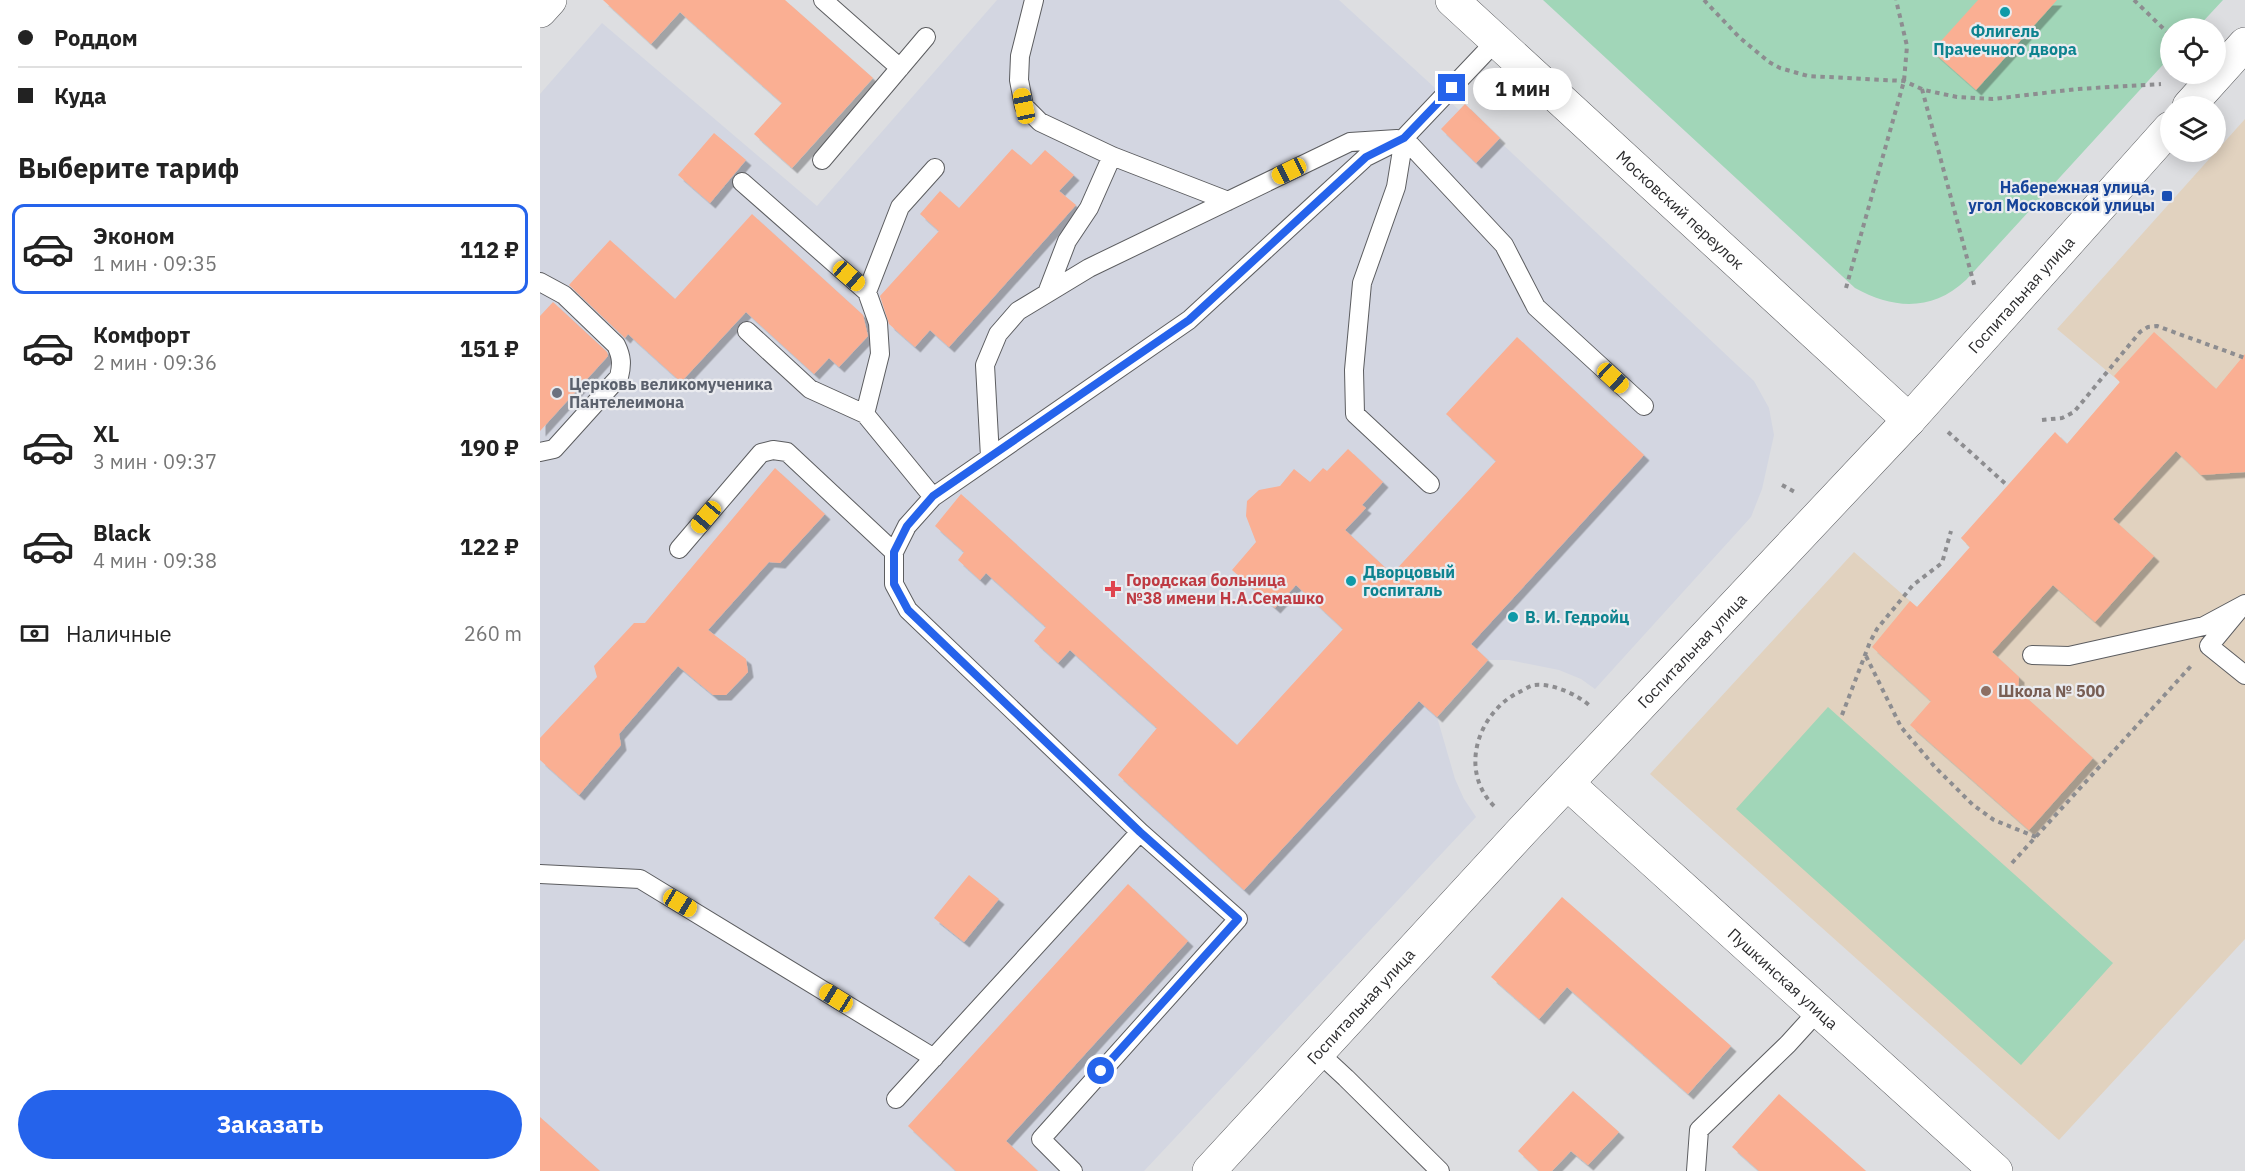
<!DOCTYPE html>
<html lang="ru">
<head>
<meta charset="utf-8">
<style>
	body { margin:0; font-family:"IBM Plex Sans",sans-serif; background:#f2f2f2; color:#222; height:100vh; display:flex; flex-direction:column; font-size:22px; white-space:nowrap }
	* { box-sizing:border-box; margin:0 }
	p { font-size:20px; color:#767676 }
	.icon { flex:none; width:33px; height:33px; fill:none; stroke:currentColor; stroke-width:2; stroke-linecap:round; stroke-linejoin:round }
	.map { position:relative; flex:1; overflow:hidden }
	.panel { display:flex; flex-direction:column; background:#fff; width:540px }
	.panel>* { flex:none }
	.banner { display:grid; align-content:center; height:132px; padding:0 18px; background:#fff }
	.fabs { position:absolute; left:1620px; top:18px; display:grid; gap:12px }
	.fabs a { display:grid; place-items:center; width:66px; height:66px; border-radius:50%; background:#fff; box-shadow:0 3px 15px #0003; font-size:30px }
	.end { position:absolute; width:27px; height:27px; margin:-14px; border:8px solid #2563eb; background:#fff; box-shadow:0 0 0 3px #fff }
	.from { border-radius:50% }
	.bubble { position:absolute; height:42px; border-radius:21px; background:#fff; box-shadow:0 3px 15px #0003; font-size:20px; font-weight:700; line-height:42px; text-align:center }
	.car { position:absolute; width:18px; height:36px; margin:-18px -9px; border-radius:8px; box-shadow:0 0 4px 2px #0007; background:linear-gradient(#f5c518 24%,#345 0 40%,#f5c518 0 76%,#345 0 86%,#f5c518 0) }
	.banner b { display:flex; align-items:center; gap:21px; height:57px; font-size:22px }
	.banner b+b { border-top:2px solid #e0e0e0 }
	.banner i { width:15px; height:15px; background:#222 }
	ul { padding:0; list-style:none }
	li { display:flex; align-items:center; gap:18px; height:90px; margin:0 12px 9px; padding:0 6px; border:3px solid transparent; border-radius:12px }
	li div { flex:1 }
	li b { display:block; font-size:22px }
	li em { font-style:normal; font-weight:700 }
	li.selected { border-color:#2563eb }
	li>.icon { width:54px; height:54px; stroke-width:1.5 }
	h2 { padding:0 18px; font-size:27px; line-height:72px }
	.pay { display:flex; align-items:center; gap:15px; height:66px; padding:0 18px; font-size:22px }
	.pay p { margin-inline-start:auto }
	.cta { display:flex; gap:12px; margin-top:auto; padding:12px 18px }
	.cta a { flex:1; height:69px; border-radius:36px; background:#2563eb; color:#fff; font-size:24px; font-weight:700; line-height:69px; text-align:center }
	main { display:flex; flex:1; min-height:0 }
	.map>svg:first-child { display:block }
	.built { fill:#d3d6e1 }
	.education { fill:#e1d2bf }
	.green { fill:#a1d6b8 }
	.building { fill:#faaf93; filter:url(#shadow) }
	.lines { fill:none; stroke-linecap:round; stroke-linejoin:round }
	.service-casing { stroke:#5c5d60; stroke-width:20 }
	.minor-casing { stroke:#5c5d60; stroke-width:34 }
	.tertiary-casing { stroke:#5c5d60; stroke-width:34 }
	.secondary-casing { stroke:#5c5d60; stroke-width:34 }
	.path { stroke:#8d8d90; stroke-width:4; stroke-dasharray:4.5 4.5; stroke-linecap:butt }
	.service { stroke:#fff; stroke-width:18 }
	.minor { stroke:#fff; stroke-width:33 }
	.tertiary { stroke:#fff; stroke-width:33 }
	.secondary { stroke:#fff; stroke-width:33 }
	.route { stroke:#2563eb; stroke-width:8 }
	.culture-dot { fill:#0f9aa8; stroke:#eaebef; stroke-width:2 }
	.transit-dot { fill:#1a4fb4; stroke:#eaebef; stroke-width:2 }
	.worship-dot { fill:#6b7280; stroke:#eaebef; stroke-width:2 }
	.health-dot { fill:#e0444e; stroke:#eaebef; stroke-width:2 }
	.education-dot { fill:#8d6e63; stroke:#eaebef; stroke-width:2 }
	.labels { text-anchor:middle; stroke-width:4.5; stroke-linejoin:round; paint-order:stroke }
	.culture-label { font-size:16px; font-weight:bold; fill:#0d838f; stroke:#eaebef; text-anchor:start }
	.transit-label { font-size:16px; font-weight:bold; fill:#164399; stroke:#eaebef; text-anchor:end }
	.street-label { font-size:16px; fill:#2c2c2e; stroke:#eaebef }
	.worship-label { font-size:16px; font-weight:bold; fill:#5b616d; stroke:#eaebef; text-anchor:start }
	.health-label { font-size:16px; font-weight:bold; fill:#be3a42; stroke:#eaebef; text-anchor:start }
	.education-label { font-size:16px; font-weight:bold; fill:#785e54; stroke:#eaebef; text-anchor:start }
</style>
</head>
<body>
<main>
<section class="panel">
<div class="banner">
<b><i class="from"></i>Роддом</b>
<b><i></i>Куда</b>
</div>
<h2>Выберите тариф</h2>
<ul>
<li class="selected"><svg class="icon" aria-label="car" viewBox="0 0 24 24"><path d="M5 17H2v-5l4-1 3-4h7l3 4 3 1v5h-3M9 17h6M6 11h13"/><circle cx="7" cy="17" r="2"/><circle cx="17" cy="17" r="2"/></svg><div><b>Эконом</b><p>1 мин · 09:35</p></div><em>112 ₽</em></li>
<li><svg class="icon" aria-label="car" viewBox="0 0 24 24"><path d="M5 17H2v-5l4-1 3-4h7l3 4 3 1v5h-3M9 17h6M6 11h13"/><circle cx="7" cy="17" r="2"/><circle cx="17" cy="17" r="2"/></svg><div><b>Комфорт</b><p>2 мин · 09:36</p></div><em>151 ₽</em></li>
<li><svg class="icon" aria-label="car" viewBox="0 0 24 24"><path d="M5 17H2v-5l4-1 3-4h7l3 4 3 1v5h-3M9 17h6M6 11h13"/><circle cx="7" cy="17" r="2"/><circle cx="17" cy="17" r="2"/></svg><div><b>XL</b><p>3 мин · 09:37</p></div><em>190 ₽</em></li>
<li><svg class="icon" aria-label="car" viewBox="0 0 24 24"><path d="M5 17H2v-5l4-1 3-4h7l3 4 3 1v5h-3M9 17h6M6 11h13"/><circle cx="7" cy="17" r="2"/><circle cx="17" cy="17" r="2"/></svg><div><b>Black</b><p>4 мин · 09:38</p></div><em>122 ₽</em></li>
</ul>
<div class="pay"><svg class="icon" aria-label="cash" viewBox="0 0 24 24"><path d="M3 7h18v10H3z"/><circle cx="12" cy="12" r="2"/></svg>Наличные<p>260 m</p></div>
<div class="cta"><a>Заказать</a></div>
</section>
<div class="map">
<svg width="1705" height="1171" viewBox="0 0 1705 1171">
	<defs>
		<filter id="shadow"><feDropShadow dx="5.5" dy="5.5" stdDeviation="0" flood-color="#0004"/></filter>
	</defs>
	<rect width="100%" height="100%" fill="#dddee1"/>
	<!-- built -->
	<path class="built" d="M 457,0 L 799,0 L 919,110 L 925,104 L 960,138 L 958,140 L 1214,381 L 1229,408 L 1234,435 L 1222,489 L 1211,517 L 1055,689 L 1041,679 L 1019,670 L 969,660 L 948,660 L 897,717 L 915,779 L 924,799 L 936,817 L 604,1171 L 0,1171 L 0,94 L 62,23 L 277,206 Z"/>
	<!-- education -->
	<path class="education" d="M 1705,119 L 1705,939 L 1519,1140 L 1110,774 L 1314,552 L 1377,607 L 1430,548 L 1421,538 L 1527,444 L 1580,382 L 1517,329 Z"/>
	<!-- green -->
	<path class="green" d="M 1003,0 L 1683,0 L 1657,28 L 1630,28 L 1630,57 L 1426,280 C 1392,312 1353,309 1315,288 Z
		M 1288,707 L 1573,963 L 1481,1065 L 1196,809 Z"/>
	<!-- building -->
	<path class="building" d="M 63,0 L 245,0 L 333,78 L 252,168 L 214,134 L 242,103 L 140,12 L 111,44 Z
		M 1438,0 L 1517,0 L 1436,90 L 1392,51 Z
		M 925,104 L 960,138 L 936,163 L 901,129 Z
		M 174,133 L 206,160 L 170,203 L 138,175 Z
		M 472,149 L 491,165 L 505,150 L 534,175 L 519,191 L 536,205 L 409,347 L 390,330 L 375,347 L 349,324 L 340,296 L 399,231 L 380,214 L 400,191 L 419,208 Z
		M 212,214 L 323,315 L 328,336 L 299,367 L 289,358 L 274,374 L 206,312 L 141,382 L 88,334 L 85,338 L 29,285 L 70,240 L 135,299 Z
		M 13,302 L 67,352 L 68,356 L 0,431 L 0,316 Z
		M 1614,332 L 1676,389 L 1705,354 L 1705,472 L 1661,475 L 1636,451 L 1573,519 L 1614,556 L 1555,622 L 1513,585 L 1452,652 L 1479,677 L 1478,690 L 1553,758 L 1489,830 L 1370,725 L 1391,701 L 1332,647 L 1370,601 L 1377,607 L 1430,547 L 1421,538 L 1515,432 L 1527,444 L 1580,382 L 1574,376 Z
		M 977,337 L 1104,455 L 931,644 L 948,660 L 897,717 L 879,701 L 704,890 L 578,775 L 617,728 L 530,650 L 518,663 L 494,641 L 506,627 L 446,573 L 440,580 L 418,560 L 424,552 L 395,526 L 421,494 L 697,745 L 803,629 L 756,585 L 735,608 L 692,570 L 716,542 L 706,516 L 707,501 L 719,490 L 740,486 L 754,469 L 770,482 L 783,468 L 787,471 L 808,449 L 843,482 L 822,505 L 826,508 L 805,530 L 852,574 L 956,461 L 906,414 Z
		M 235,468 L 285,514 L 240,563 L 229,562 L 168,630 L 206,659 L 208,672 L 186,695 L 173,695 L 138,666 L 79,734 L 81,745 L 39,795 L 0,760 L 0,738 L 57,677 L 54,666 L 94,623 L 105,623 Z
		M 429,875 L 459,899 L 424,942 L 394,918 Z
		M 588,884 L 648,941 L 466,1141 L 498,1171 L 416,1171 L 368,1126 Z
		M 1022,897 L 1191,1046 L 1148,1094 L 1027,987 L 999,1019 L 951,977 Z
		M 1033,1091 L 1079,1132 L 1048,1165 L 1031,1151 L 1012,1171 L 999,1171 L 978,1151 Z
		M 1239,1094 L 1326,1171 L 1219,1171 L 1192,1147 Z
		M 0,1117 L 60,1171 L 0,1171 Z"/>
	<g class="lines">
		<defs>
			<path id="service" d="M 283,0 L 360,68
				M 494,0 L 480,56 L 479,80 L 484,106 L 500,122 L 572,156 L 688,201
				M 864,138 L 856,187 L 822,283 L 814,370 L 815,414 L 890,484
				M 864,138 L 964,245 L 996,307 L 1104,406
				M 282,160 L 386,37
				M 202,182 L 327,292
				M 0,282 L 24,295 L 76,345 C 82,357 82,365 79,377 L 14,449 L 0,452
				M 507,293 L 527,241 L 549,208 L 572,156
				M 207,331 L 270,389 L 325,414
				M 450,457 L 445,365 L 458,334 L 478,311 L 549,268 L 810,142 L 857,139
				M 393,497 L 325,414 L 340,354 L 338,323 L 327,292 L 360,207 L 395,168
				M 139,549 L 221,453 L 233,450 L 247,452 L 354,552
				M 1698,611 L 1669,646 L 1705,675
				M 1492,655 L 1529,656 L 1664,626 L 1705,604
				M 0,874 L 100,879 L 394,1058
				M 779,1053 L 806,1078 L 900,1171
				M 356,1099 L 600,832
				M 533,1171 L 501,1139 L 698,919 L 600,832 L 368,610 L 354,584 L 354,552 L 367,526 L 393,497 L 649,320 L 826,157 L 864,138 L 956,41
				M 1156,1171 L 1159,1130 L 1248,1044 L 1278,1011"/>
			<g id="minor">
				<path id="s1" d="M 1028,784 L 1456,1171"/>
			</g>
			<g id="tertiary">
				<path id="s2" d="M 669,1171 L 982,831 L 1369,420"/>
			</g>
			<g id="secondary">
				<path id="s3" d="M 912,0 L 1369,420 L 1630,128"/>
				<path d="M 0,11 L 10,0"/>
				<path d="M 1649,106 L 1705,44"/>
			</g>
		</defs>
		<!-- service casing -->
		<use href="#service" class="service-casing"/>
		<!-- minor casing -->
		<use href="#minor" class="minor-casing"/>
		<!-- tertiary casing -->
		<use href="#tertiary" class="tertiary-casing"/>
		<!-- secondary casing -->
		<use href="#secondary" class="secondary-casing"/>
		<!-- path -->
		<path class="path" d="M 1164,0 L 1199,37 L 1229,62 L 1240,68 L 1268,76 L 1364,81 L 1384,90 L 1417,97 L 1453,99 L 1537,89 L 1621,84
			M 1594,0 L 1630,35
			M 1382,89 L 1435,288
			M 1306,288 L 1364,81 L 1367,46 L 1356,0
			M 1502,420 L 1522,418 L 1534,412 L 1600,332 L 1608,327 L 1617,326 L 1705,358
			M 1408,432 L 1468,486
			M 1242,485 L 1255,492
			M 1326,656 L 1361,727 L 1395,767 L 1433,805 L 1454,820 L 1496,837
			M 1302,715 L 1330,642 L 1337,629 L 1373,585 L 1402,563 L 1411,531
			M 954,806 C 919,771 937,715 977,693 C 982,691 989,686 994,685 C 1012,683 1036,694 1049,705
			M 1472,863 L 1651,666"/>
		<!-- service -->
		<use href="#service" class="service"/>
		<!-- minor -->
		<use href="#minor" class="minor"/>
		<!-- tertiary -->
		<use href="#tertiary" class="tertiary"/>
		<!-- secondary -->
		<use href="#secondary" class="secondary"/>
	</g>
	<g class="lines">
		<!-- route -->
		<path class="route" d="M 561,1071 L 698,919 L 600,832 L 368,610 L 354,584 L 354,552 L 367,526 L 393,496 L 649,320 L 826,157 L 864,138 L 912,88"/>
	</g>
	<!-- markers -->
	<g class="culture-dot">
		<circle cx="1465" cy="12" r="6"/>
		<circle cx="811" cy="581" r="6"/>
		<circle cx="973" cy="617" r="6"/>
	</g>
	<rect class="transit-dot" x="1621" y="190" width="12" height="12" rx="3"/>
	<circle class="worship-dot" cx="17" cy="393" r="6"/>
	<path class="health-dot" d="M570 580h6v6h6v6h-6v6h-6v-6h-6v-6h6z"/>
	<circle class="education-dot" cx="1446" cy="691" r="6"/>
	<g class="labels">
		<!-- culture labels -->
		<g class="culture-label">
			<text x="1465" y="37" text-anchor="middle">Флигель<tspan x="1465" dy="18">Прачечного двора</tspan></text>
			<text x="823" y="578">Дворцовый<tspan x="823" dy="18">госпиталь</tspan></text>
			<text x="985" y="623">В. И. Гедройц</text>
		</g>
		<!-- transit labels -->
		<g class="transit-label">
			<text x="1615" y="193">Набережная улица,<tspan x="1615" dy="18">угол Московской улицы</tspan></text>
		</g>
		<!-- street labels -->
		<g class="street-label">
			<text dy="6" stroke="none"><textPath href="#s3" startOffset="310">Московский переулок</textPath></text>
			<text dy="6" stroke="none"><textPath href="#s3" startOffset="789">Госпитальная улица</textPath></text>
			<text dy="6" stroke="none"><textPath href="#s2" startOffset="710">Госпитальная улица</textPath></text>
			<text dy="6" stroke="none"><textPath href="#s1" startOffset="290">Пушкинская улица</textPath></text>
			<text dy="6" stroke="none"><textPath href="#s2" startOffset="224">Госпитальная улица</textPath></text>
		</g>
		<!-- worship labels -->
		<g class="worship-label">
			<text x="29" y="390">Церковь великомученика<tspan x="29" dy="18">Пантелеимона</tspan></text>
		</g>
		<!-- health labels -->
		<g class="health-label">
			<text x="586" y="586">Городская больница<tspan x="586" dy="18">№38 имени Н.А.Семашко</tspan></text>
		</g>
		<!-- education labels -->
		<g class="education-label">
			<text x="1458" y="697">Школа № 500</text>
		</g>
	</g>
</svg>
<div class="fabs">
<a><svg class="icon" aria-label="locate" viewBox="0 0 24 24"><circle cx="12" cy="12" r="6"/><path d="M12 2v4M12 18v4M2 12h4M18 12h4"/></svg></a>
<a><svg class="icon" aria-label="layers" viewBox="0 0 24 24"><path d="M12 4l9 5-9 5-9-5zM3 14l9 5 9-5"/></svg></a>
</div>
<i class="end from" style="left:561px;top:1071px"></i>
<i class="end" style="left:912px;top:88px"></i>
<div class="bubble" style="left:933px;top:68px;width:99px">1 мин</div>
<i class="car" style="left:484px;top:106px;rotate:348deg"></i>
<i class="car" style="left:749px;top:171px;rotate:244deg"></i>
<i class="car" style="left:309px;top:276px;rotate:131deg"></i>
<i class="car" style="left:1073px;top:378px;rotate:133deg"></i>
<i class="car" style="left:166px;top:517px;rotate:220deg"></i>
<i class="car" style="left:140px;top:903px;rotate:121deg"></i>
<i class="car" style="left:296px;top:998px;rotate:302deg"></i>
</div>
</main>
</body>
</html>
